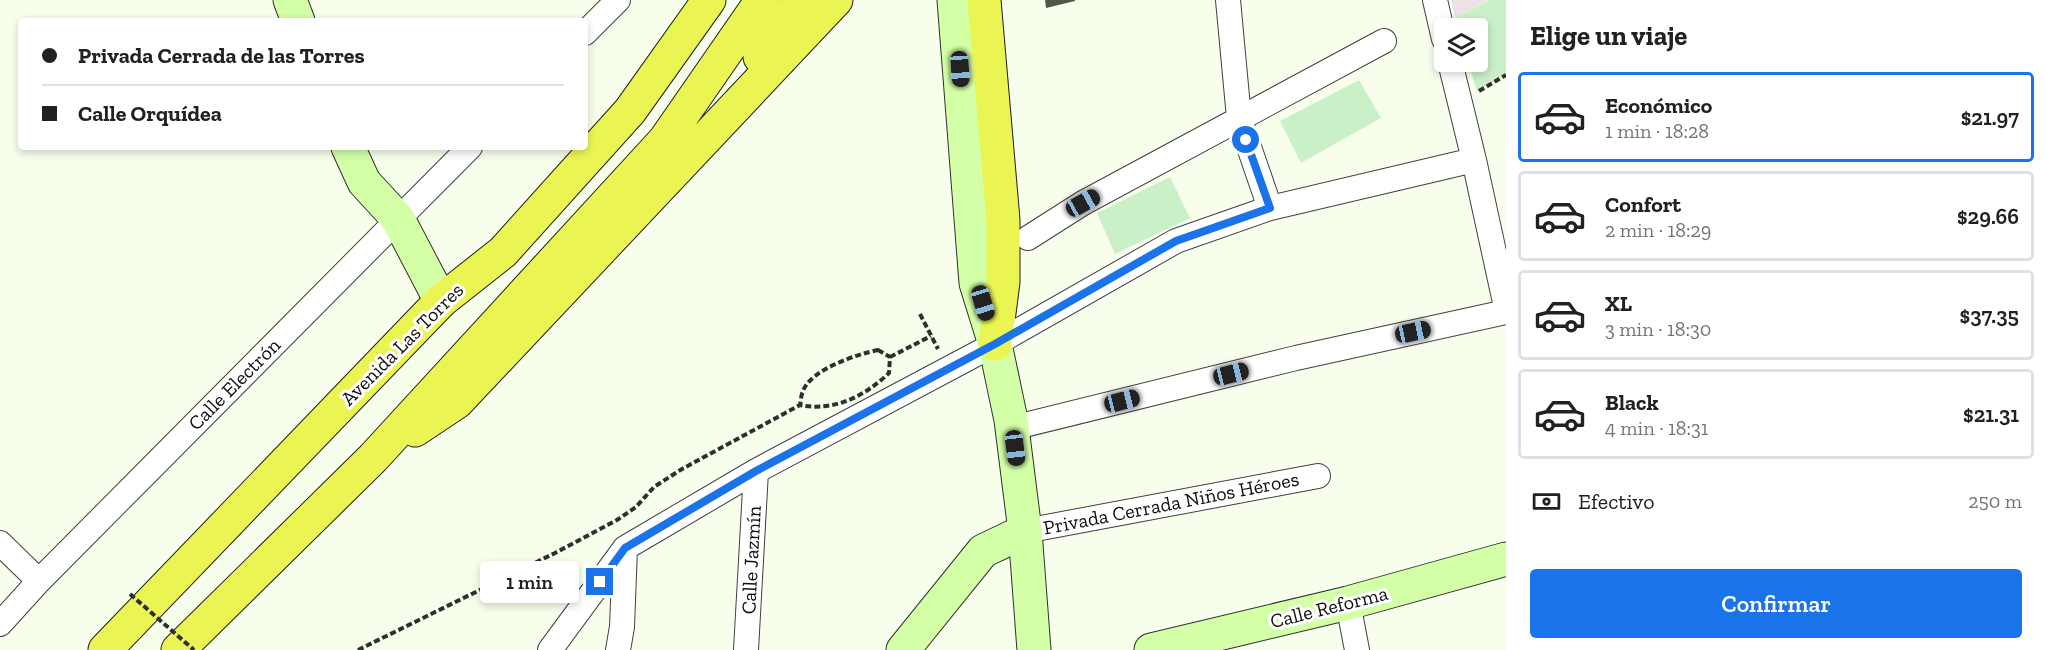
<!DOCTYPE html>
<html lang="es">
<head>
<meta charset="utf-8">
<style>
	body { margin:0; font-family:"Zilla Slab",serif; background:#f2f2f2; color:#202124; height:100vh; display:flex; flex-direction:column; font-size:22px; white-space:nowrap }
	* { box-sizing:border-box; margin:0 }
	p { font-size:20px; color:#757577 }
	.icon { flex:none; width:33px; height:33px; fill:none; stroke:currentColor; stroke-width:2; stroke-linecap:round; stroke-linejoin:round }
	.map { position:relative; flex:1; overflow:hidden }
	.side { display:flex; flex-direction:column; background:#fff; width:540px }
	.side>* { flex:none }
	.guide { position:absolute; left:18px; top:18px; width:570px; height:132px; border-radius:6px; box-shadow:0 3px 9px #0003; display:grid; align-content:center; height:132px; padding:0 24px; background:#fff }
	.fabs { position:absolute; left:1434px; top:18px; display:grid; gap:12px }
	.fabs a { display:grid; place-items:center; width:54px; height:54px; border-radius:6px; background:#fff; box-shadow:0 3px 9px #0003; font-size:30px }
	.end { position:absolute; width:27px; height:27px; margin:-14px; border:8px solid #1a73e8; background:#fff; box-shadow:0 0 0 3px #fff }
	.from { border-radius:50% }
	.bubble { position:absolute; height:42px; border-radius:6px; background:#fff; box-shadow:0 3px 9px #0003; font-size:20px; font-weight:600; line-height:42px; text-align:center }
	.car { position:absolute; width:18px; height:36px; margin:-18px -9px; border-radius:8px; box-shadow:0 0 4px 2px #0007; background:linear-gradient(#222 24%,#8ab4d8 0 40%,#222 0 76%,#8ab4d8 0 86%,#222 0) }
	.guide b { display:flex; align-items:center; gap:21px; height:57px; font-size:22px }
	.guide b+b { border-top:2px solid #e0e0e0 }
	.guide i { width:15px; height:15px; background:#202124 }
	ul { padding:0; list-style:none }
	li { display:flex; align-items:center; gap:18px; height:90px; margin:0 12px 9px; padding:0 12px; border:3px solid #e0e0e0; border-radius:6px }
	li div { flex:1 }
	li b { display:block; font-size:22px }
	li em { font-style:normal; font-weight:600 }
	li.on { border-color:#1a73e8 }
	li>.icon { width:54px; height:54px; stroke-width:1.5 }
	h2 { padding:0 24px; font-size:27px; line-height:72px }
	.pay { display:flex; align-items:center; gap:15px; height:66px; padding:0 24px; font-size:22px }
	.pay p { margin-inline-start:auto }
	.primary-button { display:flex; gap:12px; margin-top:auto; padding:12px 24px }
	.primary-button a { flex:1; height:69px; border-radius:6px; background:#1a73e8; color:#fff; font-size:24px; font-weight:600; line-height:69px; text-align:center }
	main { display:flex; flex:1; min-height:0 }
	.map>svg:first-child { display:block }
	.industrial { fill:#ece1e6 }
	.pitch { fill:#caf0c8 }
	.building { fill:#555549 }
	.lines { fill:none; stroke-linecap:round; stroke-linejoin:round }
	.street-casing { stroke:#404040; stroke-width:26 }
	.secondary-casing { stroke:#2f2f2f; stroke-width:35 }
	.highway-casing { stroke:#1e1e1e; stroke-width:35 }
	.path { stroke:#2f2f2f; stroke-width:4; stroke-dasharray:6 3; stroke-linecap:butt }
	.street { stroke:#fff; stroke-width:24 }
	.secondary { stroke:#d3ffa7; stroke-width:33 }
	.highway { stroke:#eaf554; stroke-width:33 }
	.path-bridge { stroke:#2f2f2f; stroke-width:4; stroke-dasharray:6 3; stroke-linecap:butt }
	.route { stroke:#1a73e8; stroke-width:8 }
	.labels { text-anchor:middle; stroke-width:6; stroke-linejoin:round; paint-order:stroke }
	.street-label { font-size:20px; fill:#0d0d0d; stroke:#fff }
</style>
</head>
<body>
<main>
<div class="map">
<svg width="1506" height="650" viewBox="0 0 1506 650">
	<rect width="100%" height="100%" fill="#f7ffec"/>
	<!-- industrial -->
	<path class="industrial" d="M 1451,0 L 1488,0 L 1455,18 Z"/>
	<!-- pitch -->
	<path class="pitch" d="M 1489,0 L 1506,0 L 1506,75 L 1477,91 L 1468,62 L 1478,62 L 1478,28 L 1458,28 L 1455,18 Z
		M 1359,80 L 1381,118 L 1301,163 L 1280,121 Z
		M 1170,177 L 1190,218 L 1115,254 L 1097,213 Z"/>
	<!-- building -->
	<path class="building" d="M 1045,0 L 1075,0 L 1075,1 L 1046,8 Z"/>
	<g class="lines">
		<defs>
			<path id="street" d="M 1228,0 L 1239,118 L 1270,208
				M 1435,0 L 1444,39
				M 585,33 L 618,0
				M 1450,62 L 1474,160 L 1506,307
				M 1028,238 L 1083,203 L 1384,41
				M 1012,428 L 1296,358 L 1506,312
				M 1025,531 L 1318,476
				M 0,543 L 39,581
				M 1348,603 L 1357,650
				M 0,624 L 39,581 L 470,147
				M 550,650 L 625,548 L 756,471 L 995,344 L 1176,241 L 1270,208 L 1474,160
				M 618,650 L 622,627 L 625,548
				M 746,650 L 756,471"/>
			<path id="secondary" d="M 290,0 L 298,21
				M 954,0 L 976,283 L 995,344 L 1011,420 L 1025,531 L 1034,650
				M 348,147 L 364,182 L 398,219 L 441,301
				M 903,650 L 983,551 L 1025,531
				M 1151,650 L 1348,603 L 1506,559"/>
			<path id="highway" d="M 984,0 L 1003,220 L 1003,282 L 995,344
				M 760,57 L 799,0
				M 415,430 L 457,402 L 836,0
				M 105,650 L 441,301 L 503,252 L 630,111 L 709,0
				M 178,650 L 373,458 L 665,140 L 762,0"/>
		</defs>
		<!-- street casing -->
		<use href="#street" class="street-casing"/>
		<!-- secondary casing -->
		<use href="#secondary" class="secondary-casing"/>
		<!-- highway casing -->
		<use href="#highway" class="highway-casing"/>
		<!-- path -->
		<path class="path" d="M 1479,91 L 1506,75
			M 920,314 L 938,349
			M 878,350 L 890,357 L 889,373 C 865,396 834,412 800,405 C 801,401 801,395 803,391 C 811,369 858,354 878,350 Z
			M 890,357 L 931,336
			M 358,650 L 555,553 L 617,520 L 636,507 L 654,487 L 682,469 L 800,405"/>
		<!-- street -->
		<use href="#street" class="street"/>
		<!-- secondary -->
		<use href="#secondary" class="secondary"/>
		<!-- highway -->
		<use href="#highway" class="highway"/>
		<!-- path-bridge -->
		<path class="path-bridge" d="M 130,594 L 194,650"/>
	</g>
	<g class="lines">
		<!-- route -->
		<path class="route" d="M 600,582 L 625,548 L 756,471 L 995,344 L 1176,241 L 1270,208 L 1246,140"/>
	</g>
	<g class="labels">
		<!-- street labels -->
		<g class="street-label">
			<text transform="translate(402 344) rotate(-45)" y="7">Avenida Las Torres</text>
			<text transform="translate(234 384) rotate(-45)" y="7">Calle Electrón</text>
			<text transform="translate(1171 503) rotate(-11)" y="7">Privada Cerrada Niños Héroes</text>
			<text transform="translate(751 560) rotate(-87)" y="7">Calle Jazmín</text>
			<text transform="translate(1329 607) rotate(-14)" y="7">Calle Reforma</text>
		</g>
	</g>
</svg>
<div class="fabs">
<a><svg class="icon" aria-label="layers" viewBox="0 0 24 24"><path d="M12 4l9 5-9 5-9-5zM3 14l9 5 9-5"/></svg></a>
</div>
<i class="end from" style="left:1246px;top:140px"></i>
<i class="end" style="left:600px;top:582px"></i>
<div class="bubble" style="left:480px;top:561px;width:99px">1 min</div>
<i class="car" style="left:960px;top:69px;rotate:176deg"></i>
<i class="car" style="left:1083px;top:203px;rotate:61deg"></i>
<i class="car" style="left:983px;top:303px;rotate:163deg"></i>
<i class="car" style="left:1413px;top:332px;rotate:78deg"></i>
<i class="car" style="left:1231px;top:374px;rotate:76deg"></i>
<i class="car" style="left:1122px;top:401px;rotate:76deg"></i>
<i class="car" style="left:1015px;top:448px;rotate:173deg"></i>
<div class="guide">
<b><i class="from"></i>Privada Cerrada de las Torres</b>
<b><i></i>Calle Orquídea</b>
</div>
</div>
<section class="side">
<h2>Elige un viaje</h2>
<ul>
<li class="on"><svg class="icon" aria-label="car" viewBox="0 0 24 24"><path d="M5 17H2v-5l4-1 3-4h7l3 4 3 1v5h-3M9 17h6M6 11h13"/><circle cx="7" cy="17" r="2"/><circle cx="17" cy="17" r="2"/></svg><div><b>Económico</b><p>1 min · 18:28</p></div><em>$21.97</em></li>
<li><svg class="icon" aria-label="car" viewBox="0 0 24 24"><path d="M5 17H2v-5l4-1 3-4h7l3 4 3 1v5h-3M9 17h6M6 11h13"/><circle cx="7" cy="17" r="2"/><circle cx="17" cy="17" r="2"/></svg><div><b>Confort</b><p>2 min · 18:29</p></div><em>$29.66</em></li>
<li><svg class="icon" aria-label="car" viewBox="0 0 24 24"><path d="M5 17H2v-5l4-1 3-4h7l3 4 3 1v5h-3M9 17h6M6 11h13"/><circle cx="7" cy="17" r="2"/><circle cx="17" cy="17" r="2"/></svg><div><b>XL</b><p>3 min · 18:30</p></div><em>$37.35</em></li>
<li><svg class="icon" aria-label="car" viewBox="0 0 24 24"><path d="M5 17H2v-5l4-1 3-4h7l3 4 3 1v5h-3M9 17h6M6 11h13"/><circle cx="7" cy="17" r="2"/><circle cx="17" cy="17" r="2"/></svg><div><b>Black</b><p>4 min · 18:31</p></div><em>$21.31</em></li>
</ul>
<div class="pay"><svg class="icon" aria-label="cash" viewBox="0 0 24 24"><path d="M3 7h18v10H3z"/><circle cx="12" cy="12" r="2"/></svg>Efectivo<p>250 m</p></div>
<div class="primary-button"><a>Confirmar</a></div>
</section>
</main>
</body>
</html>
